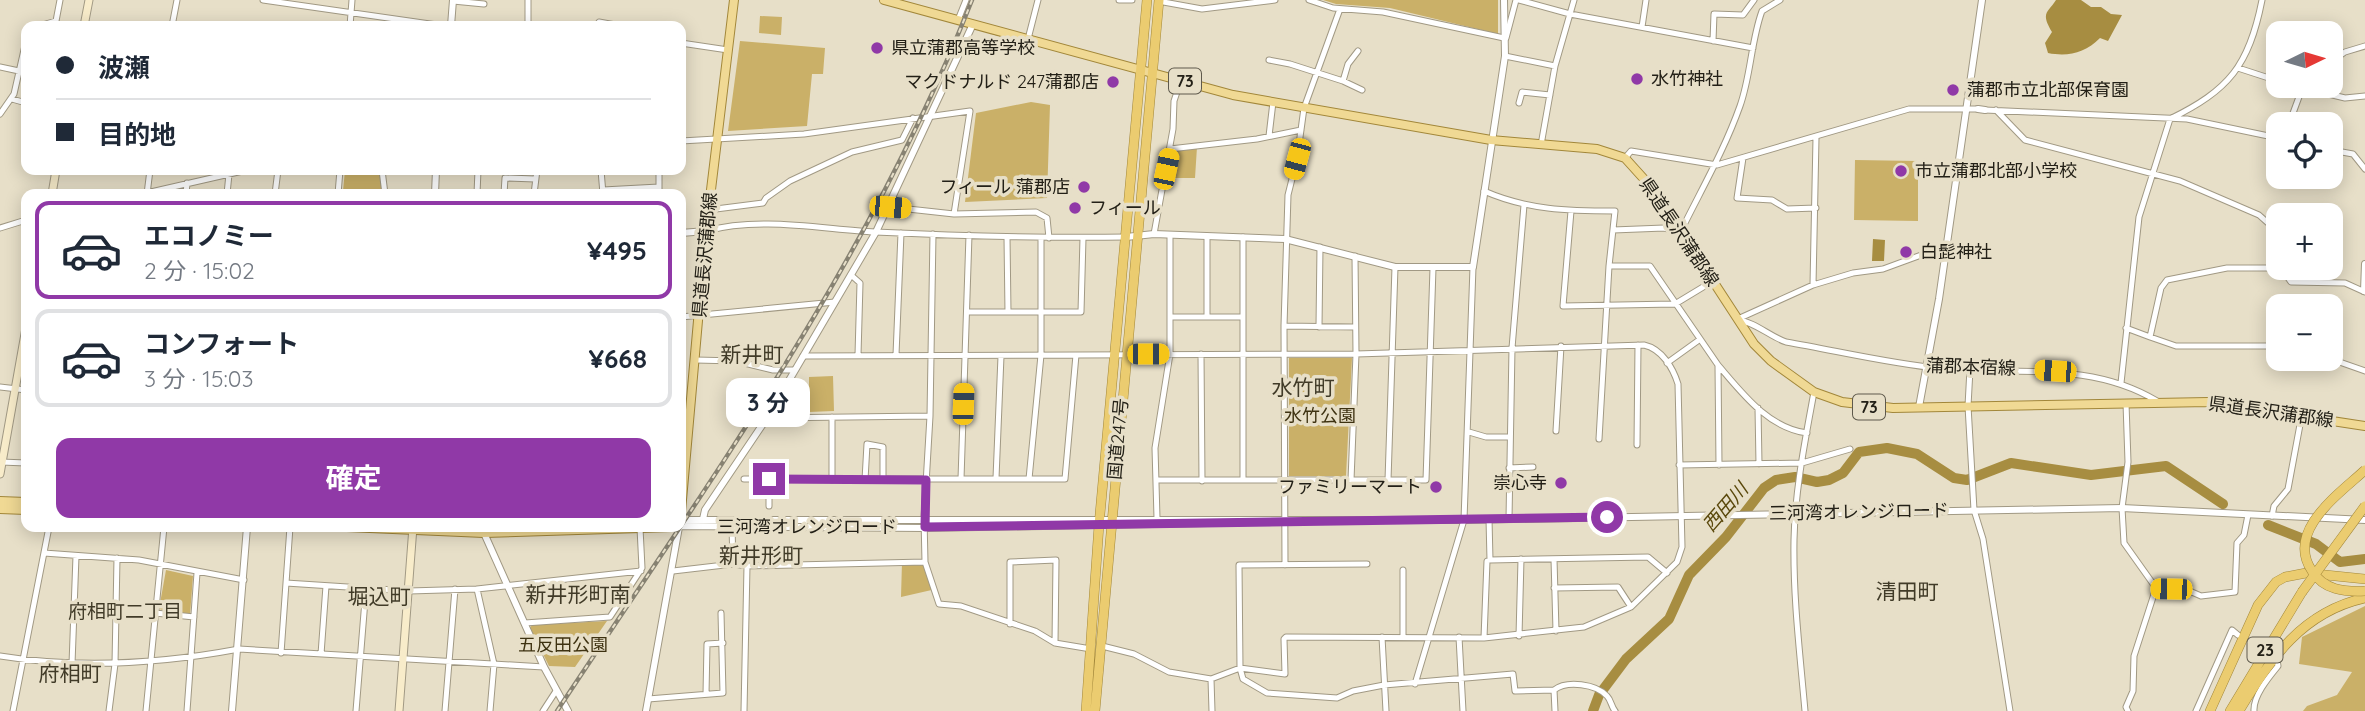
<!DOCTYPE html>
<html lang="ja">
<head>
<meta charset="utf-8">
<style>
	body { margin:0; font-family:Quicksand,"Noto Sans JP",sans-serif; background:#f2f2f3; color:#1f2937; height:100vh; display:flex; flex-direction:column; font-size:26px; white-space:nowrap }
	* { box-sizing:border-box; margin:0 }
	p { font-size:23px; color:#747a83 }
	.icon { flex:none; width:38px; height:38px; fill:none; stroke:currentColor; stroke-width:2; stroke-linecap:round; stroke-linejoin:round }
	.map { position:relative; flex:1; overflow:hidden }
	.details { position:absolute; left:21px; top:189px; width:665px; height:343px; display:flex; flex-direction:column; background:#fff; border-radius:14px; box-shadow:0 4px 18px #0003 }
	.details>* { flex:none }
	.guide { position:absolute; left:21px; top:21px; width:665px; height:154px; border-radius:14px; box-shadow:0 4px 18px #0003; display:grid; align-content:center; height:154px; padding:0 35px; background:#fff }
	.needle { width:46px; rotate:85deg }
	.controls { position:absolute; left:2266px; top:21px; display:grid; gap:14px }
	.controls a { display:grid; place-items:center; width:77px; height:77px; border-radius:14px; background:#fff; box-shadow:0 4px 18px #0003; font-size:35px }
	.end { position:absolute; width:32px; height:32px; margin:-16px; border:9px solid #9039a7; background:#fff; box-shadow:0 0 0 4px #fff }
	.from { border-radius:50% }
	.bubble { position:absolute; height:49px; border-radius:14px; background:#fff; box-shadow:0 4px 18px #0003; font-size:23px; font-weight:700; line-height:49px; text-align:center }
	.car { position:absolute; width:21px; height:42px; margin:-21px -10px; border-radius:9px; box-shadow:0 0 5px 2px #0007; background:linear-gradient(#f5c518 24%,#345 0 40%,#f5c518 0 76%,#345 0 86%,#f5c518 0) }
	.guide b { display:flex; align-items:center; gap:24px; height:66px; font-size:26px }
	.guide b+b { border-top:2px solid #e0e1e3 }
	.guide i { width:18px; height:18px; background:#1f2937 }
	ul { padding:12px 0 0; list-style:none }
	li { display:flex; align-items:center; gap:21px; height:98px; margin:0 14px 10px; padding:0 21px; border:4px solid #e0e1e3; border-radius:14px }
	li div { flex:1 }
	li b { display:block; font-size:26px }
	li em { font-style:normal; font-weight:700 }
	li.active { border-color:#9039a7 }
	li>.icon { width:63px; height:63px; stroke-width:1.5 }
	.cta { display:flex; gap:14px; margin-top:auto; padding:14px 35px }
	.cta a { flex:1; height:80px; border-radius:14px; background:#9039a7; color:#fff; font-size:28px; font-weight:700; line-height:80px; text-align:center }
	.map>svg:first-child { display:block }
	.green { fill:#cab068 }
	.water { fill:#a78d41 }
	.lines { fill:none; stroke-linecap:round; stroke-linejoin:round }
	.river { stroke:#a78d41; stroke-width:10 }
	.minor-tunnel { stroke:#c0b9a5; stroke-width:5; stroke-dasharray:5 2.5; stroke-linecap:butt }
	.minor-casing { stroke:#a19984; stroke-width:7 }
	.tertiary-casing { stroke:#a19984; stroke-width:8 }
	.secondary-casing { stroke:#a19984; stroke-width:9 }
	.primary-casing { stroke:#a2873a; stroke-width:10 }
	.trunk-casing { stroke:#a2873a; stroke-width:10 }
	.minor { stroke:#fff; stroke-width:5 }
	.tertiary { stroke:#fff; stroke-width:6 }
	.secondary { stroke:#f8ecca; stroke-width:7 }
	.primary { stroke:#f0d994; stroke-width:8 }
	.trunk { stroke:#ebcc70; stroke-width:9 }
	.rail-casing { stroke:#878272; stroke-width:4.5 }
	.rail { stroke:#e7dfc8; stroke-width:2; stroke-dasharray:5; stroke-linecap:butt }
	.trunk-bridge-casing { stroke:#a2873a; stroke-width:10; stroke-linecap:butt }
	.trunk-bridge { stroke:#ebcc70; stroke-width:9 }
	.route { stroke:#9039a7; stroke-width:9 }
	.poi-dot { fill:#9039a7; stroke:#e7dfc8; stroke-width:2.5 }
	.labels { text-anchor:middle; stroke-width:7; stroke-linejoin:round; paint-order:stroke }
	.shield { fill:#e7dfc8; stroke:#5e594c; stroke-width:2 }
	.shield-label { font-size:16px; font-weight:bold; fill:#232017 }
	.poi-label { font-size:18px; fill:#232017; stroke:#e7dfc8; text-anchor:start }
	.street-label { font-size:18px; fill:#232017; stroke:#e7dfc8 }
	.park-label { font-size:18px; fill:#3e3211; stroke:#e7dfc8 }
	.water-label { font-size:19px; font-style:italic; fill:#5a480b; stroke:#e7dfc8 }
	.neighbourhood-label { font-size:19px; fill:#413b28; stroke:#e7dfc8 }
	.quarter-label { font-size:21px; fill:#413b28; stroke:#e7dfc8 }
</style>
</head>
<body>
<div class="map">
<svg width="2365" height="711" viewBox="0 0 2365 711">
	<rect width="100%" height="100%" fill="#e7dfc8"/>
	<!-- green -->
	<path class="green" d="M 1323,0 L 1498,0 L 1498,34 L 1390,8 L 1336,4 Z
		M 760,16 L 782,17 L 781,35 L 759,33 Z
		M 740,41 L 825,48 L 823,74 L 812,74 L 807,126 L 728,131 Z
		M 1031,102 L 1050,105 L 1047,198 L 965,202 L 976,113 Z
		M 1197,147 L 1195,178 L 1167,178 L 1171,152 Z
		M 1855,160 L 1918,161 L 1918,221 L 1854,220 Z
		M 345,170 L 380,170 L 383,190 L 343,191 Z
		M 1289,358 L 1352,358 L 1346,476 L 1289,476 Z
		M 833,376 L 834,411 L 809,412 L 809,377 Z
		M 902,562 L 925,562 L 936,589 L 901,597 Z
		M 166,570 L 193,576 L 190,615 L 159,609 Z
		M 2365,606 L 2365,711 L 2303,711 L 2307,706 L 2337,695 L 2352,672 L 2299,664 L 2302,637 Z
		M 607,621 L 575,667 L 549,666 L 530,628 L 532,625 Z"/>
	<!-- water -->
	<path class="water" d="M 2056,0 L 2081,0 L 2091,7 L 2101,7 L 2111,14 L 2122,15 L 2108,41 L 2100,38 C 2085,53 2068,57 2048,53 L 2045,43 L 2052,32 C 2040,12 2048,13 2056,0 Z
		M 1873,239 L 1885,240 L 1884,261 L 1872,261 Z"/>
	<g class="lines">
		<!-- river -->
		<path class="river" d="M 2268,525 L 2316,544 L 2340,562 L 2365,559
			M 1593,711 L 1599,695 L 1626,659 L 1669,619 L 1689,575 L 1726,537 L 1764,488 L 1776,480 L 1795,477 L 1817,482 L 1829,480 L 1843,473 L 1859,452 L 1887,448 L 1917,454 L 1954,478 L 1967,480 L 2011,463 L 2091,475 L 2166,466 L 2223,504"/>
		<!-- minor-tunnel -->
		<path class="minor-tunnel" d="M 2242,637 L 2266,652"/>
		<defs>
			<path id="minor" d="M 263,0 L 444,26
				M 1119,0 L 1132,0
				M 1309,0 L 1333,8 L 1383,12 L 1504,38
				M 1519,0 L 1570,14 L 1753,48
				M 453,1 L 484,4
				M 1158,1 L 1202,9 L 1275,0
				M 958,20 L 966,0
				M 39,26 L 56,21 L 60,0
				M 172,26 L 177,0
				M 350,26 L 352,0
				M 501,26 L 517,26
				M 528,26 L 528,0
				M 597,26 L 599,22 L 621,26
				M 1642,27 L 1646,0
				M 1506,38 L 1516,0
				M 1028,39 L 1038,0
				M 1713,41 L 1714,14 L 1743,15 L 1754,0
				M 681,43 L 728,50
				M 1358,51 L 1348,64 L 1343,81 L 1362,90
				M 1505,56 L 1555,66
				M 1269,60 L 1290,64 L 1343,81
				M 2331,62 L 2345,52 L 2365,46
				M 0,67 L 19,71
				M 2238,68 L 2278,81
				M 2295,86 L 2345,98 L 2365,96
				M 12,99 L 26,103
				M 1519,103 L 1522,92 L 1550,95
				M 1985,110 L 2187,119 L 2278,138
				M 1996,110 L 2025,140 L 2180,181 L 2259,215 L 2278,232
				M 0,114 L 14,94 L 26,41
				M 2289,124 L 2303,86
				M 1269,136 L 1273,102
				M 681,141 L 804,134 L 970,111 L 954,214
				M 1541,145 L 1555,66 L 1574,0
				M 1170,149 L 1257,139 L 1301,130
				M 2331,150 L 2353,154 L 2365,169
				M 1625,158 L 1631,151 L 1717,165 L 1909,109 L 1978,109
				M 1743,158 L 1737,198 L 1772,200 L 1787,209 L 1816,208
				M 382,170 L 385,194
				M 601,170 L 603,194
				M 659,170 L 659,194
				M 603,190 L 659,187
				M 1484,191 C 1527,210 1568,211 1615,211 L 1609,266 L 1599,439
				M 142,194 L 247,170
				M 147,194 L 150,170
				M 186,194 L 187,183
				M 227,194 L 229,174
				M 275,194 L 278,170
				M 338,194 L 340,170
				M 477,194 L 478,170
				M 504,194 L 505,178 L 535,179
				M 534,194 L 537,170
				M 890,207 L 954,214 L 1036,212 L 1047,218 L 1049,238
				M 708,210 L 763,203 L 766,198 L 790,181 L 852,152 L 902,140 L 913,118
				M 1571,211 L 1563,306 L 1675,304 L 1713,281
				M 0,228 L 26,220
				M 1613,230 L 1664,228 L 1680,233 C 1701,190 1724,151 1740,106 C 1751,75 1751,41 1762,11 L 1780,0
				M 706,231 C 759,216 821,229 875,232 C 959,236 1043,238 1126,237
				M 933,234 L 930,416 L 924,518 L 925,562 L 939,604 L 961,606 L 1035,631 L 1055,643 L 1091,649
				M 1154,234 L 1173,129 L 1174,101 L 1181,80
				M 1207,236 L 1207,317
				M 1007,237 L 1008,312
				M 1243,237 L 1243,480
				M 1609,266 L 1650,266 L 1718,365
				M 2281,268 L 2291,282 L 2345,283 L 2365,292
				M 851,275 L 860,283 L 858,355
				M 1813,285 L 1816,138
				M 967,312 L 1081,312 L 1083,238
				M 681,317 L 835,302
				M 1170,317 L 1243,317
				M 1740,318 L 1813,285 L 1853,273 L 1883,269 L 1924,254 L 1945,256
				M 1738,320 C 1755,322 1769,336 1786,342 C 1838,351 1891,364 1944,369 C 2016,375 2091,361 2157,401
				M 1284,326 L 1355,327
				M 1319,327 L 1320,247
				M 2126,328 L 2150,337 L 2161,288 L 2167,280 L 2227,268 L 2281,268
				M 2150,337 L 2176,346 L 2278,346
				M 1201,354 L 1202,481
				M 896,355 L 901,233
				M 803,356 L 1076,355
				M 2331,359 L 2365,371
				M 696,360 L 736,361 L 773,370 L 794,370
				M 1667,363 L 1699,340
				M 1970,369 L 1968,406 L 1974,510 L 1983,539 L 2010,711
				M 2121,383 L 2139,217 L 2170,119 C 2229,90 2249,66 2262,0
				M 0,387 L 26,390
				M 2126,403 L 2128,462 L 2122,508 L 2124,543 L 2156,588 L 2134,656 L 2133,691 L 2126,707 L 2128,711
				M 1758,408 L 1759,464
				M 832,417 L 832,480
				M 767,418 L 930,416
				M 1556,431 L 1561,346
				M 1469,432 L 1486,437 L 1509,437
				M 1637,445 L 1638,345
				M 1,462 L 26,463
				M 1679,465 L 1802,463 L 1850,449
				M 1719,465 L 1718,365 C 1742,393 1768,428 1807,433
				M 1509,468 L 1533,467
				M 996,478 L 1001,356
				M 744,479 L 961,479 L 969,235
				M 769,479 L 769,506
				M 961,479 L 1065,479 L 1076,355 L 1356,354 L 1644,345 C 1662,349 1673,368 1678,384 L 1682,547 L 1677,562 L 1631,607 L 1584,627 L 1484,638 L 1286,637 L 1284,639 L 1285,674 L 1240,668 L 1211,679
				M 1029,479 L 1041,355 L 1041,238
				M 865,480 L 867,444 L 883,447 L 883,480
				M 1157,480 L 1426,480 L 1433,268
				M 1351,480 L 1356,354 L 1355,256
				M 1388,480 L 1395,267
				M 2272,516 L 2274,506 L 2288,489 L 2302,414
				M 1157,518 L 1155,448 L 1170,354 L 1170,235
				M 1509,519 L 1512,348 L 1524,205
				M 732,526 L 733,564 L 747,566 L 744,711
				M 44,553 L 139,560 L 244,580
				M 1554,559 L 1556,631
				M 1490,560 L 1648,557 L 1667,573
				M 1367,564 L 1239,565 L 1240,668 L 1243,679 L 1267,693 L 1337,698 L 1353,691 L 1384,685 L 1513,674 L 1515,691 L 1554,690 L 1555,711
				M 1285,565 L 1284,326 L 1288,195 L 1297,159 L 1304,108 L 1340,9
				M 747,566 L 925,562
				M 673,571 L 733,564
				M 286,583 L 409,591 L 477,589 L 641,571
				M 1554,588 L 1618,587 L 1631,607
				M 2156,588 L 2185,589 L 2201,596 L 2235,592 L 2237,543 L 2244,535 L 2248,515
				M 477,589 L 494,664 L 490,711
				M 155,613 L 194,617
				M 525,623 L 610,617 L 642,568 L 640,528
				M 1010,624 L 1010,562 L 1056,560 L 1055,643
				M 1519,636 L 1521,559
				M 1382,637 L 1386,711
				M 1403,637 L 1403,570
				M 1459,637 L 1463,711
				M 1484,638 L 1487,561 L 1490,560 L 1489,519
				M 1102,646 L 1134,654 L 1169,672 L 1211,679 L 1212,711
				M 281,653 L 290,527
				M 321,654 L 326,586
				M 0,656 C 80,669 159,664 239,649 L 544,667
				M 72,664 L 76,556
				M 1415,684 L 1464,520 L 1473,267
				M 1554,690 C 1567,680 1596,684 1607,696 C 1611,700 1611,706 1615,711
				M 706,694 L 707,644 L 723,643
				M 648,699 L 723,693 L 721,613
				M 13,711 L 49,527
				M 109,711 L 115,664 L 117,558
				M 146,711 L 164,527
				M 187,711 L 197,573
				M 356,711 L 366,588
				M 445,711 L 455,589
				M 543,711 L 556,691
				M 1805,711 C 1800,654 1793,598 1794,540 C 1795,490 1805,441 1814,392
				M 2196,711 L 2232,630 L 2238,635
				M 2254,711 C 2253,696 2269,677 2278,666 L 2277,660"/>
			<path id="tertiary" d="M 451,26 L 453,0
				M 1978,109 L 1985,110
				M 435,194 L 436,170
				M 681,233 L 706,231
				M 1126,237 L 1154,234 L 1285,239 L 1395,267 L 1473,267 L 1505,56 L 1504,0
				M 2364,291 L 2365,264
				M 1919,407 L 1939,299 L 1982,0
				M 703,519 L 705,510 L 767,418 L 876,232 L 973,24
				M 681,520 L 1464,520 L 2122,508 L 2365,520
				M 681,526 L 925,528 L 1207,523
				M 484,533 L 544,667 L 568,711
				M 232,711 L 247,527
				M 646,711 L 679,527"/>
			<path id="secondary" d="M 84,26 L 89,0
				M 52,194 L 56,170
				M 0,474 L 26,328
				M 399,711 L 413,527"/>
			<path id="primary" d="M 884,0 L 1233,95 L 1491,140 L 1597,149 L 1625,158 L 1653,189 L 1754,344 L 1771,361 L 1814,392 L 1842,402 L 1893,408 L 2208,402 L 2365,426
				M 0,501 L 26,502
				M 0,509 L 26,510
				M 681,511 L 706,231 L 734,0
				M 347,527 L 484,533 L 671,527"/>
			<path id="trunk" d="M 1086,711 L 1099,525 L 1147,0
				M 1095,711 L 1159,0
				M 2210,711 L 2258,605 L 2276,582 L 2285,577 L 2306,573 L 2365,579
				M 2230,711 L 2302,592
				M 2239,711 C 2271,658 2302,612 2365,598"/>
		</defs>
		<!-- minor casing -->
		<use href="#minor" class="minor-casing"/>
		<!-- tertiary casing -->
		<use href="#tertiary" class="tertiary-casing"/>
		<!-- secondary casing -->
		<use href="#secondary" class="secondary-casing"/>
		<!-- primary casing -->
		<use href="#primary" class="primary-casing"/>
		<!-- trunk casing -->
		<use href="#trunk" class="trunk-casing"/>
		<!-- minor -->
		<use href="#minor" class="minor"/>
		<!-- tertiary -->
		<use href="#tertiary" class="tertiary"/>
		<!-- secondary -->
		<use href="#secondary" class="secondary"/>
		<!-- primary -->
		<use href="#primary" class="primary"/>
		<!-- trunk -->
		<use href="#trunk" class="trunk"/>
		<defs>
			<path id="rail" d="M 557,711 C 712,477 868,264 972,0"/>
		</defs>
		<!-- rail casing -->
		<use href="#rail" class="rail-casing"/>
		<!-- rail -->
		<use href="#rail" class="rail"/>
		<defs>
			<path id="trunk-bridge" d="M 2365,470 C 2339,494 2285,531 2312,571 C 2324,590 2344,592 2365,591
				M 2302,592 L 2365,506"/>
		</defs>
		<!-- trunk-bridge casing -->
		<use href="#trunk-bridge" class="trunk-bridge-casing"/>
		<!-- trunk-bridge -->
		<use href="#trunk-bridge" class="trunk-bridge"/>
	</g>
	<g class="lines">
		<!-- route -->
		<path class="route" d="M 769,479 L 926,480 L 925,527 L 1607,517"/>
	</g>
	<!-- markers -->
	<g class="poi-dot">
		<circle cx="877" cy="48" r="7"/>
		<circle cx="1637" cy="79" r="7"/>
		<circle cx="1113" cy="82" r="7"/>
		<circle cx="1953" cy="90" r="7"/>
		<circle cx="1901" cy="171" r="7"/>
		<circle cx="1084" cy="187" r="7"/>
		<circle cx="1075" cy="208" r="7"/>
		<circle cx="1906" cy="252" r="7"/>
		<circle cx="1561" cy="483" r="7"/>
		<circle cx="1436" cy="487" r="7"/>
	</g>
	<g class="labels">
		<!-- shield labels -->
		<g class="shield">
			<rect x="1169" y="68.5" width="32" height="25" rx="5"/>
			<rect x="1853" y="394.5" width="32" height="25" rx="5"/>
			<rect x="2247.5" y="637.5" width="35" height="25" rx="5"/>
		</g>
		<g class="shield-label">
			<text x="1185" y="87">73</text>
			<text x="1869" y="413">73</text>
			<text x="2265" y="656">23</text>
		</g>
		<!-- poi labels -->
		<g class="poi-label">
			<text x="891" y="54">県立蒲郡高等学校</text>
			<text x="1651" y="85">水竹神社</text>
			<text x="1099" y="88" text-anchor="end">マクドナルド 247蒲郡店</text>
			<text x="1967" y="96">蒲郡市立北部保育園</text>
			<text x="1915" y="177">市立蒲郡北部小学校</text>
			<text x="1070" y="193" text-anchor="end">フィール 蒲郡店</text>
			<text x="1089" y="214">フィール</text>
			<text x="1920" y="258">白髭神社</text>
			<text x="1547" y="489" text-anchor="end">崇心寺</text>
			<text x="1422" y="493" text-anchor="end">ファミリーマート</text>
		</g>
		<!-- street labels -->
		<g class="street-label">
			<text transform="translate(1679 232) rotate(56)" y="6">県道長沢蒲郡線</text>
			<text transform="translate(705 255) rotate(-85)" y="6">県道長沢蒲郡線</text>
			<text transform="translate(1971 367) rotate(2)" y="6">蒲郡本宿線</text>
			<text transform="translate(2271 412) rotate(8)" y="6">県道長沢蒲郡線</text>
			<text transform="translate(1118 439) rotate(-85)" y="6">国道247号</text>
			<text transform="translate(1859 512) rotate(-1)" y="6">三河湾オレンジロード</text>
			<text x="807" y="533">三河湾オレンジロード</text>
		</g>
		<!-- park labels -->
		<g class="park-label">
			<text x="1320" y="422">水竹公園</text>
			<text x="563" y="651">五反田公園</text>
		</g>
		<!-- water labels -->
		<g class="water-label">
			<text transform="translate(1725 507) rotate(-49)" y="7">西田川</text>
		</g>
		<!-- neighbourhood labels -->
		<g class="neighbourhood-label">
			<text x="125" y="618">府相町二丁目</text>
		</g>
		<!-- quarter labels -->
		<g class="quarter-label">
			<text x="752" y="362">新井町</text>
			<text x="1303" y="395">水竹町</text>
			<text x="761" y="563">新井形町</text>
			<text x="1907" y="599">清田町</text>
			<text x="578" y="602">新井形町南</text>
			<text x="379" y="604">堀込町</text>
			<text x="70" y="681">府相町</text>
		</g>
	</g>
</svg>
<div class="controls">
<a><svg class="needle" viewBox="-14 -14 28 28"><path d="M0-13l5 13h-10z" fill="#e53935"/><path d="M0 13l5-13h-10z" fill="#747a83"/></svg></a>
<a><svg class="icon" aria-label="locate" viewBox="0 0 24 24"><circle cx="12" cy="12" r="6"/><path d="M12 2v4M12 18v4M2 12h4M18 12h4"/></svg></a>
<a>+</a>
<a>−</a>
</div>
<i class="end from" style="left:1607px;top:517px"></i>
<i class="end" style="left:769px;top:479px"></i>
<div class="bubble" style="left:726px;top:378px;width:84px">3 分</div>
<i class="car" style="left:1297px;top:159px;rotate:195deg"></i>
<i class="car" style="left:1166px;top:169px;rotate:12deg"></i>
<i class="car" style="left:890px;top:207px;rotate:95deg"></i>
<i class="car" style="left:1148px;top:354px;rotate:90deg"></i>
<i class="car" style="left:2055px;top:371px;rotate:274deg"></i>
<i class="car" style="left:963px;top:404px;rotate:2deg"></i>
<i class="car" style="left:2171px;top:589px;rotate:271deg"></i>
<div class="guide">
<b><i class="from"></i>波瀬</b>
<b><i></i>目的地</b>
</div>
<section class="details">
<ul>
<li class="active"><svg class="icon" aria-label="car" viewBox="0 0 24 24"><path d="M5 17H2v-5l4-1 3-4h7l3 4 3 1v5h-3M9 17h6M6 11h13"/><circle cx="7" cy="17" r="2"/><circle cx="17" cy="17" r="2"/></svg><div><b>エコノミー</b><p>2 分 · 15:02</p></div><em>¥495</em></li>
<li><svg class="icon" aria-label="car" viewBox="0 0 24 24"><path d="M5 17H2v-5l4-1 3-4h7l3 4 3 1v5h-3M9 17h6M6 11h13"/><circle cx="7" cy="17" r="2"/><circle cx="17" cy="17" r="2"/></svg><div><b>コンフォート</b><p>3 分 · 15:03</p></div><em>¥668</em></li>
</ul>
<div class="cta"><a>確定</a></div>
</section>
</div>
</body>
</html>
